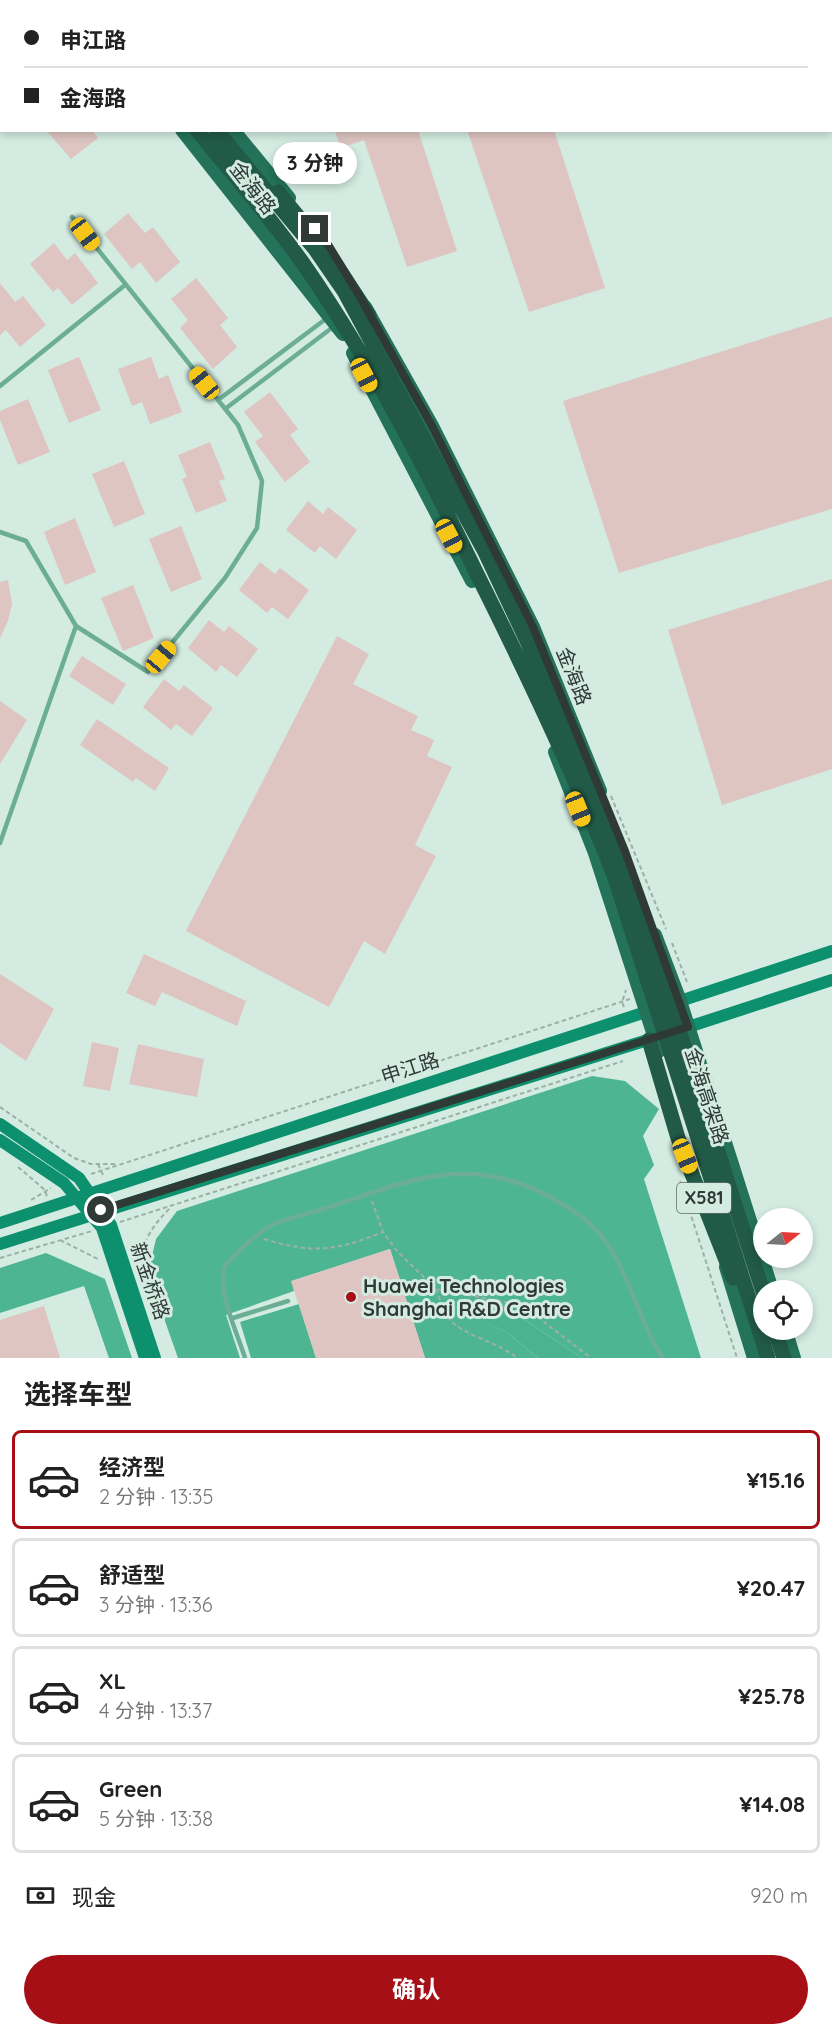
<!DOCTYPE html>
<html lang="zh">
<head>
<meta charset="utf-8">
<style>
	body { margin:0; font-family:Quicksand,"Noto Sans SC",sans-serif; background:#f2f2f2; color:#222; height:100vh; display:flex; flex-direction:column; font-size:22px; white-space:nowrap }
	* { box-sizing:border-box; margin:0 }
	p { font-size:20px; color:#767676 }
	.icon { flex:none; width:33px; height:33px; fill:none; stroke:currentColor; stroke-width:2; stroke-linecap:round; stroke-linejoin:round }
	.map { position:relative; height:1358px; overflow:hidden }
	.drawer { display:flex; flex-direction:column; background:#fff; flex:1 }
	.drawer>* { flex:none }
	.banner { position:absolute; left:0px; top:0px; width:832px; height:132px; box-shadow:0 3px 9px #0003; display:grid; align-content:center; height:132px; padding:0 24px; background:#fff }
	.needle { width:39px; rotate:72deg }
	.tools { position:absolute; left:753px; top:1208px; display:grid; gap:12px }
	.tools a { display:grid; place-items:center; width:60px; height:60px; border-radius:50%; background:#fff; box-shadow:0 3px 9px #0003; font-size:30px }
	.end { position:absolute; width:27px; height:27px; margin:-14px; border:8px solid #2f3935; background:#fff; box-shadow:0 0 0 3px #fff }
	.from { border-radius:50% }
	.bubble { position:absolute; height:42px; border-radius:21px; background:#fff; box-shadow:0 3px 9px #0003; font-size:20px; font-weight:700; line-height:42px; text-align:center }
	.car { position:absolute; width:18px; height:36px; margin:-18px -9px; border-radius:8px; box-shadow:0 0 4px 2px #0007; background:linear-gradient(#f5c518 24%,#345 0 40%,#f5c518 0 76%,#345 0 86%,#f5c518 0) }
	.banner b { display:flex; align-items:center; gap:21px; height:57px; font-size:22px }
	.banner b+b { border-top:2px solid #e0e0e0 }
	.banner i { width:15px; height:15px; background:#222 }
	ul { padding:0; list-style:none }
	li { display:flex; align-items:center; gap:18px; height:99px; margin:0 12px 9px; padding:0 12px; border:3px solid #e0e0e0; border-radius:9px }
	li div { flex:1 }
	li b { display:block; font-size:22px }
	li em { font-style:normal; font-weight:700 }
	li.current { border-color:#a60f16 }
	li>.icon { width:54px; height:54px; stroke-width:1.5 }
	h2 { padding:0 24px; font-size:27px; line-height:72px }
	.pay { display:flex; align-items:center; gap:15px; height:66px; padding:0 24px; font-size:22px }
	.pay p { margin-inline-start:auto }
	.primary-button { display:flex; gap:12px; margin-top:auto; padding:12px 24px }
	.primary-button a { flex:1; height:69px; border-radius:36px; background:#a60f16; color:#fff; font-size:24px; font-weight:700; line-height:69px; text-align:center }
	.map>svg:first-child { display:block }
	.forest { fill:#4eb593 }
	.water { fill:#4cb391 }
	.building { fill:#dec5c1 }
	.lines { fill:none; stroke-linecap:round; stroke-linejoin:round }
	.path { stroke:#9db0a8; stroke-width:2; stroke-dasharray:4.5 3; stroke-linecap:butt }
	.lane { stroke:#6cad95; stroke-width:4.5 }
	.secondary { stroke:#0c906e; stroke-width:12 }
	.primary { stroke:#237259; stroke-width:14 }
	.highway { stroke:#215a47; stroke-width:15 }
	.highway-bridge { stroke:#215a47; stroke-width:15 }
	.route { stroke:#2f3935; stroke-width:8 }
	.poi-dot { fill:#a60f16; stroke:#d3ebe1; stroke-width:2 }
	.labels { text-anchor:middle; stroke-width:6; stroke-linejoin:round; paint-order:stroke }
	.shield { fill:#d3ebe1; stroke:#606e69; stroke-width:1.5 }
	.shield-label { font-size:18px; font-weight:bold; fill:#2f3935 }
	.street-label { font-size:20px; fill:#2f3935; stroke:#d3ebe1 }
	.poi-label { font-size:20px; font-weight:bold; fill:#2f3935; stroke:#d3ebe1; text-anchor:start }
</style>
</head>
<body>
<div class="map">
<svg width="832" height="1358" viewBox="0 0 832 1358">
	<rect width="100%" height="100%" fill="#d3ebe1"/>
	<!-- forest -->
	<path class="forest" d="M 592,1076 L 625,1081 L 659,1109 L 643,1136 L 654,1165 L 644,1179 L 701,1358 L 582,1358 L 517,1315 L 472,1315 L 508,1333 L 538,1358 L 425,1358 L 390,1249 L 292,1281 L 294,1291 L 226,1315 L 240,1358 L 178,1358 L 148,1273 L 156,1239 L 177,1211 Z
		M 46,1253 L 105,1279 L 132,1358 L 109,1358 L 84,1286 L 0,1313 L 0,1268 Z
		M 299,1304 L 316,1358 L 251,1358 L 240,1322 Z"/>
	<!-- water -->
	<path class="water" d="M 470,1300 L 517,1315 L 582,1358 L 538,1358 L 508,1333 L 471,1315 Z"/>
	<!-- building -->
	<path class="building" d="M 46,130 L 92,130 L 98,138 L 71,159 Z
		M 335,130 L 418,130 L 457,251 L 407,267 L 364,140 L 340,148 Z
		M 467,130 L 554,130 L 605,288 L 529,312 Z
		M 128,213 L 145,233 L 153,227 L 180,262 L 156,283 L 140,262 L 132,269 L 104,234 Z
		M 54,243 L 67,260 L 75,253 L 98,283 L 72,305 L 58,288 L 53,292 L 30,264 Z
		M 196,278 L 228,318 L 220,325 L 237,347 L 213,369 L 180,328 L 188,320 L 171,299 Z
		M 0,283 L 15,302 L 23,296 L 46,325 L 20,347 L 6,330 L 0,335 Z
		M 832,317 L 832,509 L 619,573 L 563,401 Z
		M 79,357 L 101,410 L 69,423 L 48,370 Z
		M 151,357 L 159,379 L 168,375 L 182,412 L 150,424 L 142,402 L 132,406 L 118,369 Z
		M 270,392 L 298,429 L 290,435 L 310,462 L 285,482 L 255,442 L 263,436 L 244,412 Z
		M 28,399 L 50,452 L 18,465 L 0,420 L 0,411 Z
		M 210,442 L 225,479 L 219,481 L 227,501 L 196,513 L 182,479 L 187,477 L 178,455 Z
		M 124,461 L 145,514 L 114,527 L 92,474 Z
		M 308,501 L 323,514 L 328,507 L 357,530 L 336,559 L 320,546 L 315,553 L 286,530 Z
		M 75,518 L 96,572 L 65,585 L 44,532 Z
		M 181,526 L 202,579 L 171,592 L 149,539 Z
		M 260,562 L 275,574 L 280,568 L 309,590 L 288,619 L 272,607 L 267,613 L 239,590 Z
		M 832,579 L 832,769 L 722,805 L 668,630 Z
		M 8,580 L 12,604 L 8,621 L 0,638 L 0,582 Z
		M 133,585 L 154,638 L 123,651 L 101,598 Z
		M 209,620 L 224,632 L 229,626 L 258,649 L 237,677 L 221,665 L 216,672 L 188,648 Z
		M 337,636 L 369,654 L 353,684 L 418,716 L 411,730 L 434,740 L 427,756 L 452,767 L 415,845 L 436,856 L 385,954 L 364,941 L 329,1007 L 186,931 Z
		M 82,656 L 126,684 L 113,705 L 69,676 Z
		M 164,679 L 179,691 L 184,685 L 213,708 L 192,736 L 176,724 L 171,730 L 143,707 Z
		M 0,701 L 27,720 L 0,764 Z
		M 97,719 L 169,768 L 155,791 L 136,778 L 133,782 L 80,745 Z
		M 144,954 L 246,1001 L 237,1026 L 162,992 L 155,1006 L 126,993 Z
		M 0,974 L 54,1009 L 26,1061 L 0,1043 Z
		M 92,1042 L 119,1048 L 110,1091 L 83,1086 Z
		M 138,1044 L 204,1059 L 197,1097 L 129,1084 Z
		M 390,1249 L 425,1358 L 316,1358 L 291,1281 Z
		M 44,1306 L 60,1358 L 0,1358 L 0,1320 Z"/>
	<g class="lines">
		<!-- path -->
		<path class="path" d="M 134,0 L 135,2
			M 611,796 L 666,929
			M 672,943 L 687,982
			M 624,1007 L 622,1002 L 626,990
			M 0,1107 L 74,1158 L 91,1164 L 118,1164
			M 98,1164 L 104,1177
			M 18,1167 L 45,1190 L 47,1197
			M 91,1174 L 630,999
			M 680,1181 L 737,1358
			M 31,1200 L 51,1188
			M 372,1201 L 383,1232 L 397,1251 L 436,1289 L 516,1304 L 527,1309 L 591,1358
			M 120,1222 L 623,1061
			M 264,1239 C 313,1254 336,1251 383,1232
			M 60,1240 L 100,1260
			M 0,1258 L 92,1231
			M 139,1272 C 139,1245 152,1226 171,1207
			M 436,1289 C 440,1299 442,1311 450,1320 C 465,1336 498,1342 517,1358"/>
		<!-- lane -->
		<path class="lane" d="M 0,386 L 125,285
			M 218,400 L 327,318
			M 225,409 L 333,327
			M 0,532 L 26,541 L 76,626 L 148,672 L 225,578 L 257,528 L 262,481 L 238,425 L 72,217
			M 0,843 L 76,626
			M 233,1318 L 288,1301
			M 245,1358 C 238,1334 216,1290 225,1267 C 228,1259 259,1233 268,1227 C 282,1219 304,1215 320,1210 C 372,1194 427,1168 483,1175 C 519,1179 553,1196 582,1217 C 627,1250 633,1314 663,1358"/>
		<!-- secondary -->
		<path class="secondary" d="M 671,1004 L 832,951
			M 679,1030 L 832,980
			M 0,1124 L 79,1178 L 111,1225 L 155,1358
			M 0,1140 L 64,1183 L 102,1228 L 145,1358
			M 0,1223 L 655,1009
			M 0,1244 L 657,1037"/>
		<!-- primary -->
		<path class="primary" d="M 80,0 L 81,2
			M 182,130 L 343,334
			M 233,130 L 289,198
			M 365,307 L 432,426 L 533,627 L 600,791
			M 353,353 L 472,581
			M 555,752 L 595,853 L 659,1051
			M 655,935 L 680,1001 L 772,1290
			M 726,1267 L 754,1358
			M 785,1329 L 794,1358"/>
		<!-- highway -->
		<path class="highway" d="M 93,0 L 94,2
			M 117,0 L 118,2
			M 278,192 L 331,257 L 369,315
			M 649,1040 L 678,1138 L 692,1174
			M 774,1329 L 784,1358"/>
		<!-- highway-bridge -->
		<path class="highway-bridge" d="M 197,130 C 234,176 274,221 307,269 C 373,365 426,469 477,574 C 526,672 574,773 614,875 L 768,1358
			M 216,130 L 315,249 L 344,291 L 485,552 L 527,641 L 619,852 L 644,922 L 764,1295
			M 692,1174 L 733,1278"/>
	</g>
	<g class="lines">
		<!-- route -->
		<path class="route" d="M 101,1210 L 688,1027 L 625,851 L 533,627 L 432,426 L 360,297 L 329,246 L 315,229"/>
	</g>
	<!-- markers -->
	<circle class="poi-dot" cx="351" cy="1297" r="6"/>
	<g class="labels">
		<!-- shield labels -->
		<rect class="shield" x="677" y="1183" width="54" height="30" rx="4.5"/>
		<g class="shield-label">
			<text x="704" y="1204">X581</text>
		</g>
		<!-- street labels -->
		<g class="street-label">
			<text transform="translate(253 188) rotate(52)" y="7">金海路</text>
			<text transform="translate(574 676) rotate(68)" y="7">金海路</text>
			<text transform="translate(410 1068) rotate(-18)" y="7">申江路</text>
			<text transform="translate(707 1096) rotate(72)" y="7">金海高架路</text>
			<text transform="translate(150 1281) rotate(71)" y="7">新金桥路</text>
		</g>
		<!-- poi labels -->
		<g class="poi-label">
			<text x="363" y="1293">Huawei Technologies<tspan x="363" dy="23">Shanghai R&amp;D Centre</tspan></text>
		</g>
	</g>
</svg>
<div class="tools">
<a><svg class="needle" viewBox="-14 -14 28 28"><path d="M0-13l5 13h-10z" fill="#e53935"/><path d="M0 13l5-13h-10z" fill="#767676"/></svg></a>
<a><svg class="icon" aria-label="locate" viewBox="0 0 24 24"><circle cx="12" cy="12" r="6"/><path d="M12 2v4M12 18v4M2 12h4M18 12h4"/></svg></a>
</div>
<i class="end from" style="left:101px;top:1210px"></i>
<i class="end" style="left:315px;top:229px"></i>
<div class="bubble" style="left:273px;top:142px;width:84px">3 分钟</div>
<i class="car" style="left:85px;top:234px;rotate:143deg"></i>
<i class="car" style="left:364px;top:375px;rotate:152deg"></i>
<i class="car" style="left:204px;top:383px;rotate:321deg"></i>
<i class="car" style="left:449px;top:536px;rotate:152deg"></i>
<i class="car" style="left:161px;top:657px;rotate:40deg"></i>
<i class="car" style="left:578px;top:809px;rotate:158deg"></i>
<i class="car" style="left:685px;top:1156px;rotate:158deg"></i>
<div class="banner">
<b><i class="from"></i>申江路</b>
<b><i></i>金海路</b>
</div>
</div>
<section class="drawer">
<h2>选择车型</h2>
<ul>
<li class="current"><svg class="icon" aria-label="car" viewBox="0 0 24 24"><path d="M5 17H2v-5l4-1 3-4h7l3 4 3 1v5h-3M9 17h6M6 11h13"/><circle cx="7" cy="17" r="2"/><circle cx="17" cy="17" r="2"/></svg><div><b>经济型</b><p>2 分钟 · 13:35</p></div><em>¥15.16</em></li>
<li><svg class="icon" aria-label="car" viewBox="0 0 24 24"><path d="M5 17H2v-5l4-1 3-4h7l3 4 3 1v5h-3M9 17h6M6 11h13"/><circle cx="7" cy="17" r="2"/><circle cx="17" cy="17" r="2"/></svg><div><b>舒适型</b><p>3 分钟 · 13:36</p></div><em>¥20.47</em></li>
<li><svg class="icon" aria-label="car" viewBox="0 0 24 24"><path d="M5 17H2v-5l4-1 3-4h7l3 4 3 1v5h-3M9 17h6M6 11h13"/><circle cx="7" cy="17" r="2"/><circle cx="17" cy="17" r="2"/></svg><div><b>XL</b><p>4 分钟 · 13:37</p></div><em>¥25.78</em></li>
<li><svg class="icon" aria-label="car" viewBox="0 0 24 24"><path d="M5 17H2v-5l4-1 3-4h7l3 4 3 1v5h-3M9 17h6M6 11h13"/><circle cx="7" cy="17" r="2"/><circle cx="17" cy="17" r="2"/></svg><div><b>Green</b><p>5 分钟 · 13:38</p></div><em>¥14.08</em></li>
</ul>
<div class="pay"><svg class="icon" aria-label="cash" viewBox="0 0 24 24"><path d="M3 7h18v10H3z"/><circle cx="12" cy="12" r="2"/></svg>现金<p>920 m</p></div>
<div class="primary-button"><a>确认</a></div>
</section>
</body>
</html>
